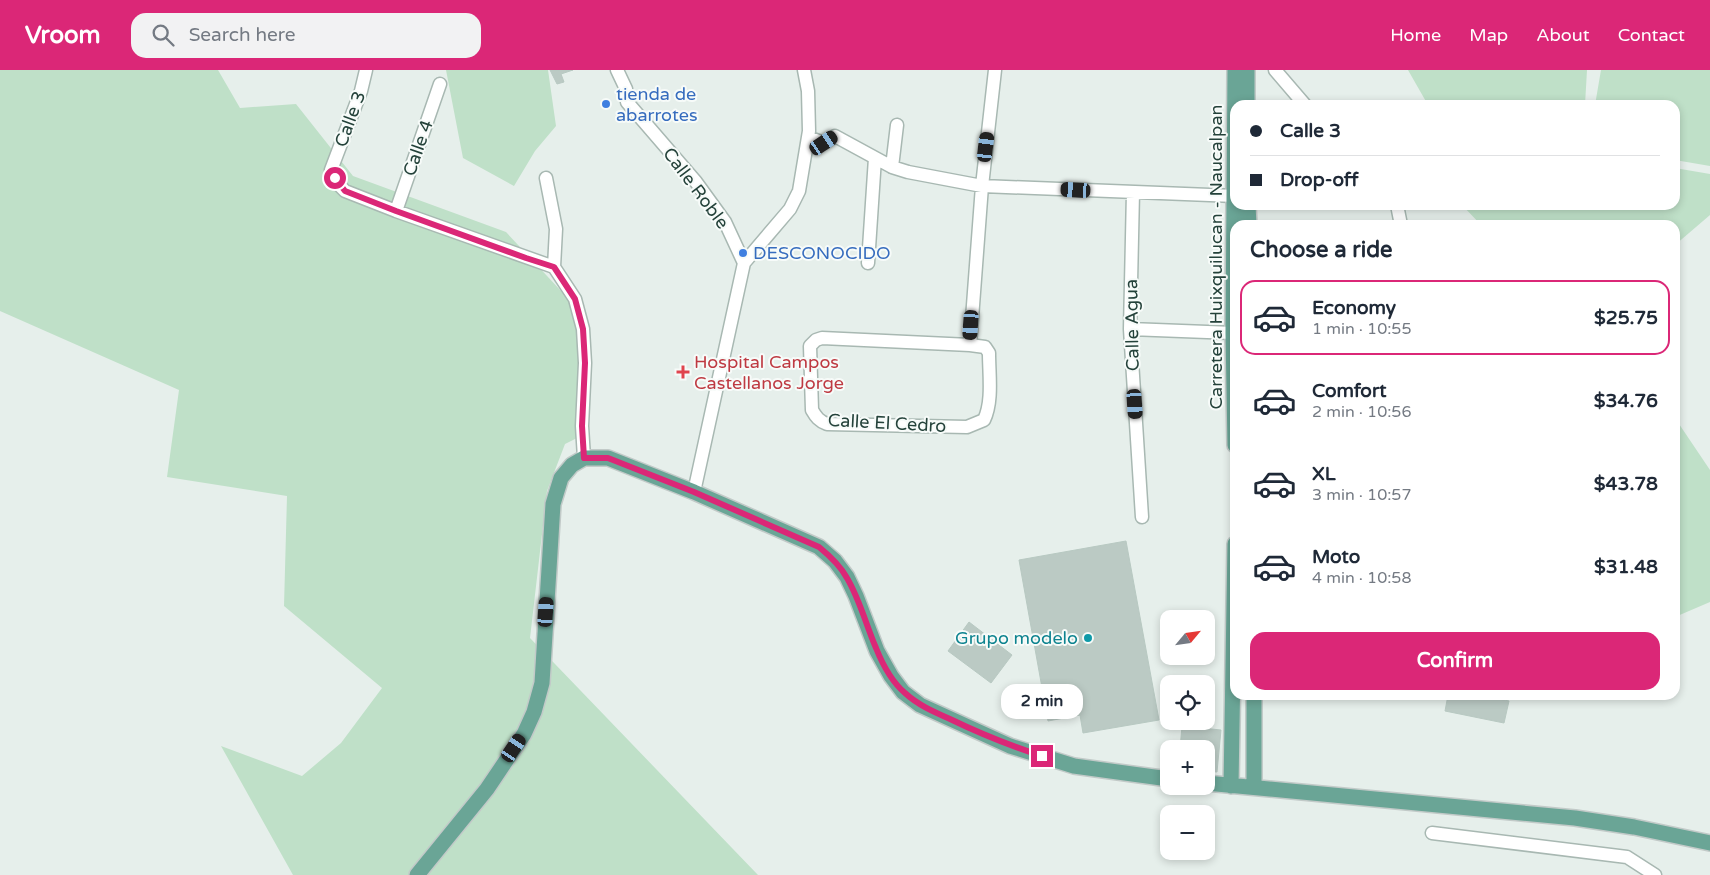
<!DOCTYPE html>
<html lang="en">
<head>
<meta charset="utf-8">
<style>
	body { margin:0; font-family:"Varela Round",sans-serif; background:#f2f2f3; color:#1f2937; height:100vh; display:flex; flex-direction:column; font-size:19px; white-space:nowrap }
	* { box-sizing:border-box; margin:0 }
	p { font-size:16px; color:#747a83 }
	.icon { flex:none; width:28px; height:28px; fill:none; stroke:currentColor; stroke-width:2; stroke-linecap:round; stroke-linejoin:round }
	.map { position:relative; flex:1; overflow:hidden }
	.side { position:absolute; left:1230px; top:150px; width:450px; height:480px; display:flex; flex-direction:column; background:#fff; border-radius:15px; box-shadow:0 2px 8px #0003 }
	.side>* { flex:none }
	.guide { position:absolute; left:1230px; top:30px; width:450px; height:110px; border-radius:15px; box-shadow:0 2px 8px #0003; display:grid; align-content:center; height:110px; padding:0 20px; background:#fff }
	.needle { width:32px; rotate:61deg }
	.controls { position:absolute; left:1160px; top:540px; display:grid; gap:10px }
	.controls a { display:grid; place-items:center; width:55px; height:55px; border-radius:10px; background:#fff; box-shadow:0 2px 8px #0003; font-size:25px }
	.end { position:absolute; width:22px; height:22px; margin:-11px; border:6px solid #db2777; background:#fff; box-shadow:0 0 0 2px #fff }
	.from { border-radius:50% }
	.bubble { position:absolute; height:35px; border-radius:15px; background:#fff; box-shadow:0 2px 8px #0003; font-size:16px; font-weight:800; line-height:35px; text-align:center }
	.car { position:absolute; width:15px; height:30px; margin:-15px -8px; border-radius:6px; box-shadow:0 0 4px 1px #0007; background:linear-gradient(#222 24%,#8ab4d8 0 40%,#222 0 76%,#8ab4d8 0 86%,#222 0) }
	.guide b { display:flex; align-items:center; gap:18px; height:48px; font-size:19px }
	.guide b+b { border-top:1px solid #e0e1e3 }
	.guide i { width:12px; height:12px; background:#1f2937 }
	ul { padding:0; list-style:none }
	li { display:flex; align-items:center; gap:15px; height:75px; margin:0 10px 8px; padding:0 10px; border:2px solid transparent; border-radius:15px }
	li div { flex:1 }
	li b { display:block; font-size:19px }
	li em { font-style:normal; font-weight:800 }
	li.active { border-color:#db2777 }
	li>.icon { width:45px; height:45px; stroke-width:1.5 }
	h2 { padding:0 20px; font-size:22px; line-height:60px }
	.primary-button { display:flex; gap:10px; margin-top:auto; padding:10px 20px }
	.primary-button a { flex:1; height:58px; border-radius:15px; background:#db2777; color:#fff; font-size:20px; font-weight:800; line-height:58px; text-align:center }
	header { display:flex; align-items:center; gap:30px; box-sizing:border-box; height:70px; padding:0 25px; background:#db2777; color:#fff }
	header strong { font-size:24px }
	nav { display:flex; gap:28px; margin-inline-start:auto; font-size:18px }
	.search { width:350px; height:45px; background:#f2f2f3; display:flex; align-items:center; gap:12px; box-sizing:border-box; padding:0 18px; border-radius:15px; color:#747a83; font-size:19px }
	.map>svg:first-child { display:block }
	.green { fill:#bfe0c8 }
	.building { fill:#bbcac4; stroke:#b8c9c2 }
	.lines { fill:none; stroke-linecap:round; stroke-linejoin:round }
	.minor-casing { stroke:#a8b8b2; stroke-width:15 }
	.major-casing { stroke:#c2cac8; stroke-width:18 }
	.minor { stroke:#fff; stroke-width:12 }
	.major { stroke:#6aa596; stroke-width:15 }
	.route { stroke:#db2777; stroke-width:6 }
	.shop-dot { fill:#3f7fe0; stroke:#f7fbf9; stroke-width:2 }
	.health-dot { fill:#e0444e; stroke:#f7fbf9; stroke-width:2 }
	.culture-dot { fill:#0f9aa8; stroke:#f7fbf9; stroke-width:2 }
	.labels { text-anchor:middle; stroke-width:4; stroke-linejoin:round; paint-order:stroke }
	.shop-label { font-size:18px; fill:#366cbe; stroke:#f7fbf9; text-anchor:start }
	.street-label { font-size:18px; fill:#24423a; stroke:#f7fbf9 }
	.health-label { font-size:18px; fill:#be3a42; stroke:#f7fbf9; text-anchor:start }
	.culture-label { font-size:18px; fill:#0d838f; stroke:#f7fbf9; text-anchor:end }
</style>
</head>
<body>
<header>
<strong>Vroom</strong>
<div class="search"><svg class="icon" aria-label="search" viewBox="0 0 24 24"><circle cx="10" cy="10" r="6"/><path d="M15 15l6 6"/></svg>Search here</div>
<nav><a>Home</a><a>Map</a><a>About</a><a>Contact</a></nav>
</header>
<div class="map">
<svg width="1710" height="805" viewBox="0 0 1710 805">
	<rect width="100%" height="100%" fill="#e6efeb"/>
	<!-- green -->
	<path class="green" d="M 0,0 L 218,0 L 240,38 L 296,34 L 353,106 L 506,162 L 576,237 L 587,363 L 565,374 L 547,421 L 530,568 L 758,805 L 293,805 L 221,676 L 302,706 L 341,673 L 382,618 L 284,536 L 287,426 L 167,407 L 179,320 L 0,241 Z
		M 446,0 L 548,0 L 556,56 L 535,81 L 514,116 L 463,88 Z
		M 1408,0 L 1587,0 L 1585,35 L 1428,35 Z
		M 1601,0 L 1710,0 L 1710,96 L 1675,90 L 1675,35 L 1595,35 Z
		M 1675,98 L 1710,104 L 1710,145 L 1675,175 L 1675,155 L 1481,155 L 1462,135 L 1675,135 Z
		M 1675,348 L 1710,400 L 1710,532 L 1675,547 Z"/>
	<!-- building -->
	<path class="building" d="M 550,0 L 573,0 L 561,4 L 564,12 L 557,14 Z
		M 1126,471 L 1159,650 L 1083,663 L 1080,645 L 1048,651 L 1019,490 Z
		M 969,552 L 1012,585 L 991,613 L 948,581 Z
		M 1448,625 L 1482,625 L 1509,631 L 1504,653 L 1445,641 Z
		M 1182,656 L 1221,660 L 1217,702 L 1206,701 L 1206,679 L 1180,679 Z"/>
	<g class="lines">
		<defs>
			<path id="minor" d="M 366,0 L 361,21 L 331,100 L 338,114 L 345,121 L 396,141 L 554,197 L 575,229 L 583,259 L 585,293 L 582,356 L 584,388
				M 617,0 L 626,19 L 627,32 L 696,112 L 725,152 L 744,193 L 694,422
				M 1275,0 L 1305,35
				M 808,67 L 824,73 L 835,66 L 892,97 L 908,102 L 982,116 L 1235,126
				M 892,97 L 897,55
				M 546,108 L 556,159 L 554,197
				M 1133,122 L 1130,259 L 1142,447
				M 1397,135 L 1401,155
				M 396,141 L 440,14
				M 744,193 L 790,139 L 799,121 L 809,61 L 808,21 L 804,0
				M 868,193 L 875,88
				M 1130,259 L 1233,263
				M 822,268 L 970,275 L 985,277 L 989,283 C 989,305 993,331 984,350 L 967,357 L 827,354 C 819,351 816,347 812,340 L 810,276 L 816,270 Z
				M 970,275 L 982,116 L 995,0
				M 1432,763 L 1627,787 L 1655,805"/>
			<path id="major" d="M 1235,0 L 1233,263 L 1235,375
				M 1247,0 L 1247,35
				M 1248,135 L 1249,155
				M 1254,625 L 1254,717
				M 1206,713 L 1575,748 L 1634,757 L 1710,773
				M 1231,716 L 1235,474
				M 417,805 L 487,719 L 524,664 L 534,642 L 542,613 L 553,434 L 561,408 L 572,395 L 584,388 L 608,388 L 694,422 L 819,477 L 835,491 L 847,507 L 856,526 L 877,581 L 891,606 L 903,622 L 920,635 L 1010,676 L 1074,696 L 1169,709"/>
		</defs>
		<!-- minor casing -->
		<use href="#minor" class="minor-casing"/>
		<!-- major casing -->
		<use href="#major" class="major-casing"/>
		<!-- minor -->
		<use href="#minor" class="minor"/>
		<!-- major -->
		<use href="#major" class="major"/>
	</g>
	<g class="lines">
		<!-- route -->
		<path class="route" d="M 335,108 L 345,121 L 396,141 L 526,188 L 554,197 L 575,229 L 583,259 L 585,293 L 582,356 L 584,388 L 608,388 L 694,422 L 819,477 C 830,486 840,495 847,508 C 860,530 866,555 876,578 C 882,593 892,612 905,623 C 918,635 934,642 950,649 C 981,664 1011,676 1042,686"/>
	</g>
	<!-- markers -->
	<g class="shop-dot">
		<circle cx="606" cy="34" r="5"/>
		<circle cx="743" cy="183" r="5"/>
	</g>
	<path class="health-dot" d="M680.5 294.5h5v5h5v5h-5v5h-5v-5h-5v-5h5z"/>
	<circle class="culture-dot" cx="1088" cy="568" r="5"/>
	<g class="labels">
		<!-- shop labels -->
		<g class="shop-label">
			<text x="616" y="30">tienda de<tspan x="616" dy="21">abarrotes</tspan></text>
			<text x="753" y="189">DESCONOCIDO</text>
		</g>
		<!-- street labels -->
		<g class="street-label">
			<text transform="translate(350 49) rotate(-70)" y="6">Calle 3</text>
			<text transform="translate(418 78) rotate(-71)" y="6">Calle 4</text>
			<text transform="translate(696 118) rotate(53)" y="6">Calle Roble</text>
			<text transform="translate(1216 187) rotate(-90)" y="6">Carretera Huixquilucan - Naucalpan</text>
			<text transform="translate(1132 255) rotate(-91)" y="6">Calle Agua</text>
			<text transform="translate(887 353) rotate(3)" y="6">Calle El Cedro</text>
		</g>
		<!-- health labels -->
		<g class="health-label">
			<text x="694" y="298">Hospital Campos<tspan x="694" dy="21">Castellanos Jorge</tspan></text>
		</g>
		<!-- culture labels -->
		<g class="culture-label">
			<text x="1078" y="574">Grupo modelo</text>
		</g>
	</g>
</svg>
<div class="controls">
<a><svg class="needle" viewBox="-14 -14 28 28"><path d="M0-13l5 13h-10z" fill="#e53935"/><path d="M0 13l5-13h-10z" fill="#747a83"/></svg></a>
<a><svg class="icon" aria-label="locate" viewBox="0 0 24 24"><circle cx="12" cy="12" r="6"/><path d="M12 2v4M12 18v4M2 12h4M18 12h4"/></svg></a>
<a>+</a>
<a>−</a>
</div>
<i class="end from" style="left:335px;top:108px"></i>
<i class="end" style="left:1042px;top:686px"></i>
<div class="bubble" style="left:1001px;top:614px;width:82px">2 min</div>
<i class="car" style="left:824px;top:73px;rotate:56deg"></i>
<i class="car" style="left:986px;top:77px;rotate:7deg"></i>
<i class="car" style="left:1076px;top:120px;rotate:273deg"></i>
<i class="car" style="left:971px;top:255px;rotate:184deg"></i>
<i class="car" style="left:1135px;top:334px;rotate:176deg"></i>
<i class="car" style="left:546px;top:542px;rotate:4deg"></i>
<i class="car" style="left:514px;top:678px;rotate:34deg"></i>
<div class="guide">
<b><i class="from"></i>Calle 3</b>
<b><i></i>Drop-off</b>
</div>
<section class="side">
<h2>Choose a ride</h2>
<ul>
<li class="active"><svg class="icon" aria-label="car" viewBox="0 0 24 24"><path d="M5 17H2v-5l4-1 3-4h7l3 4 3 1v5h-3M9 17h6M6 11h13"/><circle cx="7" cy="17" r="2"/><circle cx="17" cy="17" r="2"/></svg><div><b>Economy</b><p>1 min · 10:55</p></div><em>$25.75</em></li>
<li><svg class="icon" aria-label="car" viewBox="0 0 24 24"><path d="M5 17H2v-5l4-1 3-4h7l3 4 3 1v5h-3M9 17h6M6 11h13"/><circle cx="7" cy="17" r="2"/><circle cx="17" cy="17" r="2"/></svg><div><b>Comfort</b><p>2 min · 10:56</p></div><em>$34.76</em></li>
<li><svg class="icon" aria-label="car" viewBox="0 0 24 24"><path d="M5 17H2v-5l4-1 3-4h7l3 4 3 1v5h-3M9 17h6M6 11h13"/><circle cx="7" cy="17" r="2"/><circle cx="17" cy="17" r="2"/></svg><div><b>XL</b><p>3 min · 10:57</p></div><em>$43.78</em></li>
<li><svg class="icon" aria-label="car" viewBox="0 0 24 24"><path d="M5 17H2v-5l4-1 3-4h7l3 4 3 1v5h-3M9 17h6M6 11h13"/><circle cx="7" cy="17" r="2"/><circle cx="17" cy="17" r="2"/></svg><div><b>Moto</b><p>4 min · 10:58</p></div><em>$31.48</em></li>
</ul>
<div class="primary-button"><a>Confirm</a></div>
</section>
</div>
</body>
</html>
